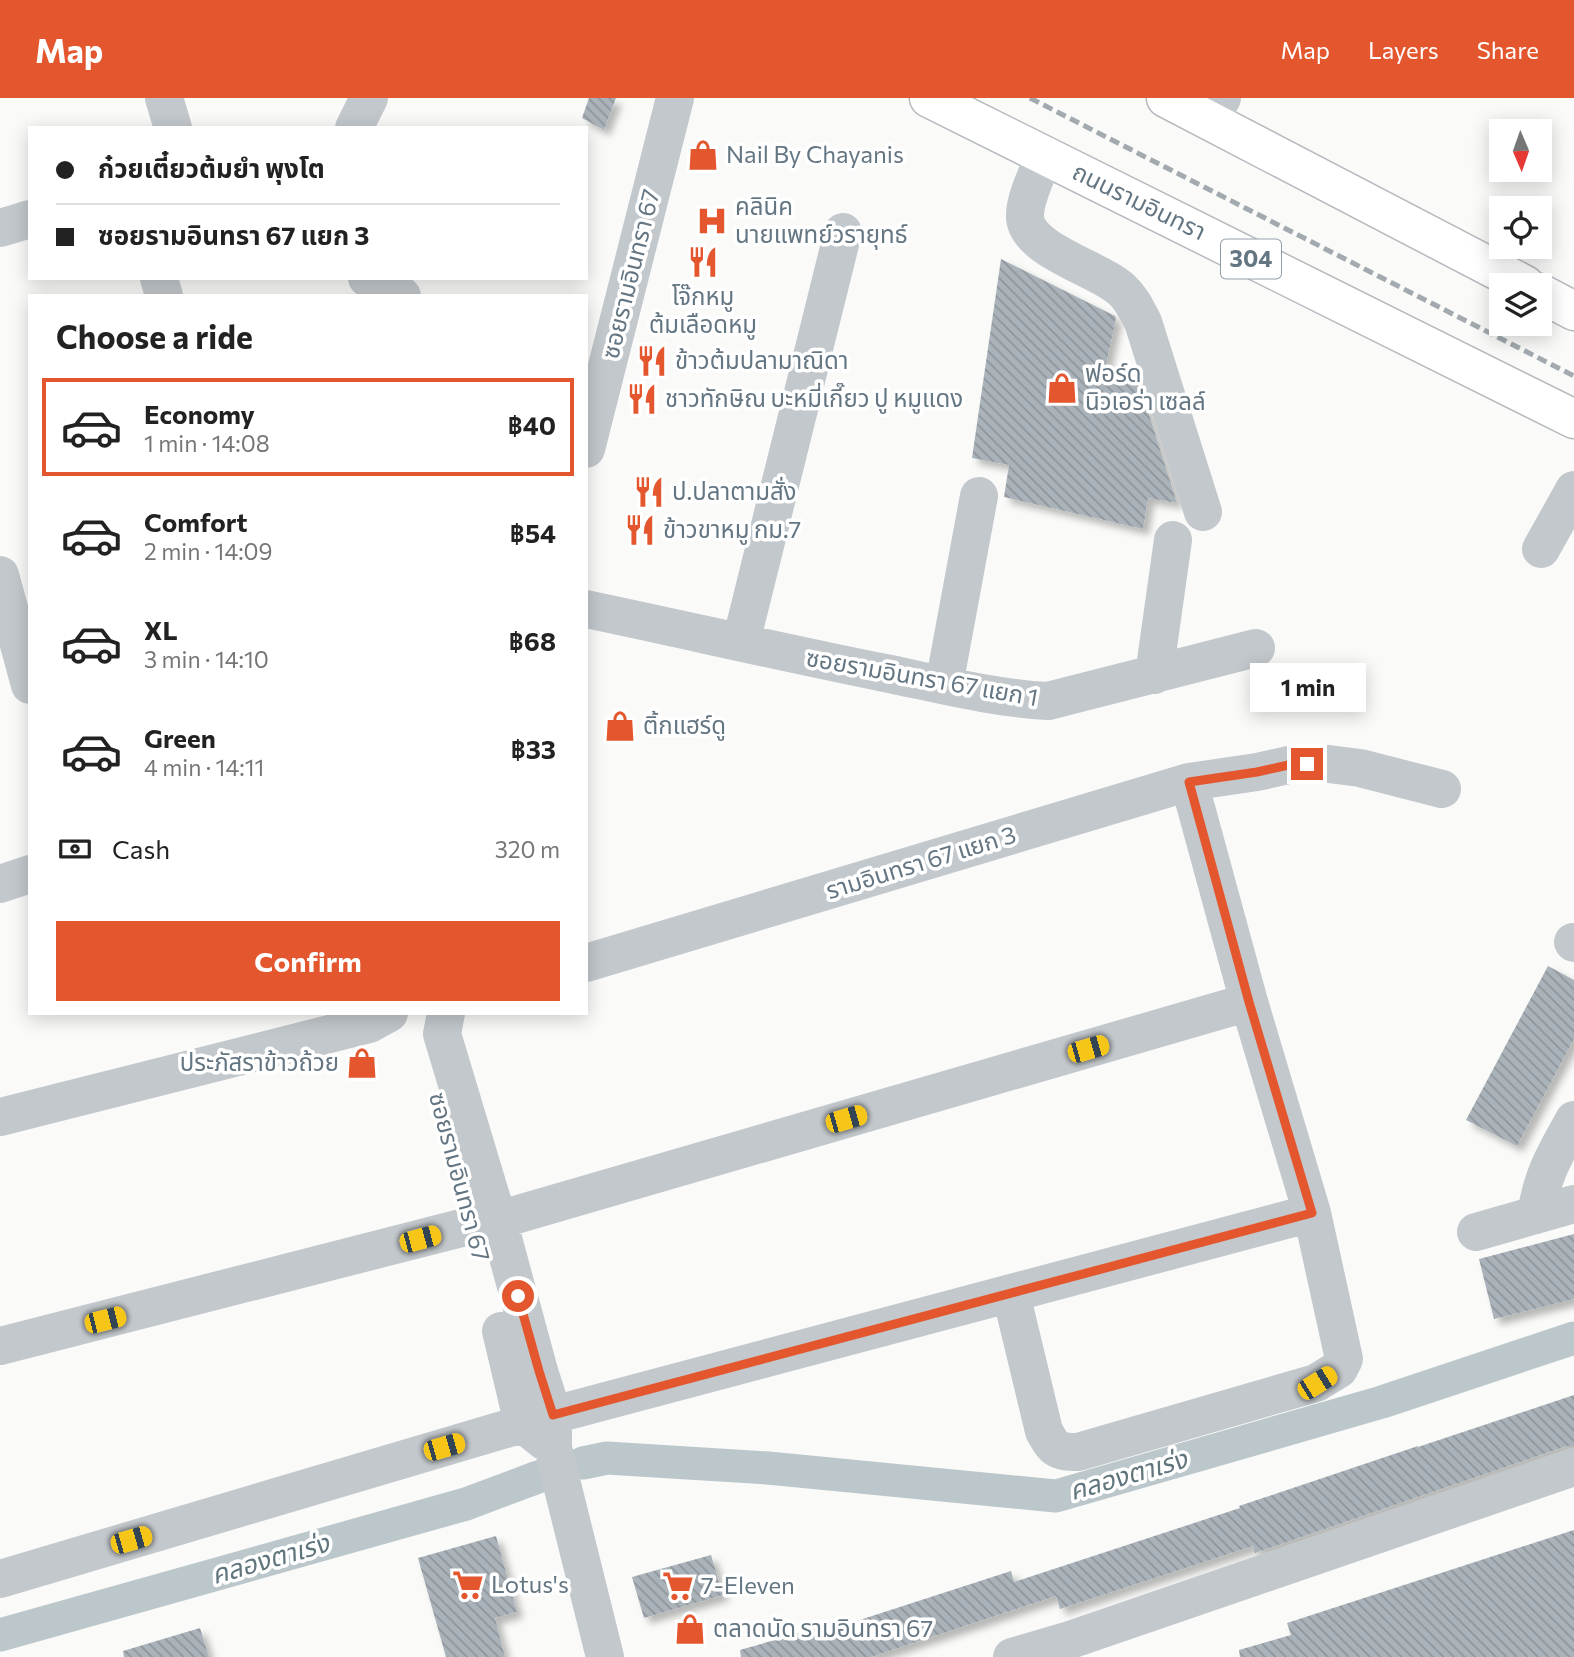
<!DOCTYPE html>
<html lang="en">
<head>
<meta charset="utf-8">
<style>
	body { margin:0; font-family:Commissioner,"Noto Sans Thai",sans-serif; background:#f2f2f2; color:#222; height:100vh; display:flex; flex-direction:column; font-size:26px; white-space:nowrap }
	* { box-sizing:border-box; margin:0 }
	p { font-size:23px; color:#767676 }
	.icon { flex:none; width:38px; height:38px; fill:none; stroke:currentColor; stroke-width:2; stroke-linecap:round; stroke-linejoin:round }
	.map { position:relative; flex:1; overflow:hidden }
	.panel { position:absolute; left:28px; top:196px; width:560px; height:721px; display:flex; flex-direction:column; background:#fff; border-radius:0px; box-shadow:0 4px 18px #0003 }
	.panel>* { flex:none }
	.hud { position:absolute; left:28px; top:28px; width:560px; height:154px; border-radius:0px; box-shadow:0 4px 18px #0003; display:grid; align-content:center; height:154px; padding:0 28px; background:#fff }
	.needle { width:46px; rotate:178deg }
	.buttons { position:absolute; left:1489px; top:21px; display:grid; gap:14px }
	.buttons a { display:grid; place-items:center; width:63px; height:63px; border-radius:0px; background:#fff; box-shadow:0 4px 18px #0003; font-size:35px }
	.end { position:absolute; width:32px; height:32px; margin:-16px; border:9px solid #e4572e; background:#fff; box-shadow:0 0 0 4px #fff }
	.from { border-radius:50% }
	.bubble { position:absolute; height:49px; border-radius:0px; background:#fff; box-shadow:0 4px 18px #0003; font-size:23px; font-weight:700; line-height:49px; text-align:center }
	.car { position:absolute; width:21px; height:42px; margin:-21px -10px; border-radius:9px; box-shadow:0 0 5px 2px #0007; background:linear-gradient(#f5c518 24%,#345 0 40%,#f5c518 0 76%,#345 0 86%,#f5c518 0) }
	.hud b { display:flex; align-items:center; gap:24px; height:66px; font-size:26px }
	.hud b+b { border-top:2px solid #e0e0e0 }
	.hud i { width:18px; height:18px; background:#222 }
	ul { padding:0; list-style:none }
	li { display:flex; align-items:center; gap:21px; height:98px; margin:0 14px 10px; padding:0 14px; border:4px solid transparent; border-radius:0px }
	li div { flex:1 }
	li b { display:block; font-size:26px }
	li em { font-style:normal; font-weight:700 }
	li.active { border-color:#e4572e }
	li>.icon { width:63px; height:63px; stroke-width:1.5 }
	h2 { padding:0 28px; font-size:32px; line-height:84px }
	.pay { display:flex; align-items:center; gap:18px; height:77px; padding:0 28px; font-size:26px }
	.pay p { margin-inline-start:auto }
	.button { display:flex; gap:14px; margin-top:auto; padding:14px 28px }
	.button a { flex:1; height:80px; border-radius:0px; background:#e4572e; color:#fff; font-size:28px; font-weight:700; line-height:80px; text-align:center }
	header { display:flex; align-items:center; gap:42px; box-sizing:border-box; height:98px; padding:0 35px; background:#e4572e; color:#fff }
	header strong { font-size:33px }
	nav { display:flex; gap:38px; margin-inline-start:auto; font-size:24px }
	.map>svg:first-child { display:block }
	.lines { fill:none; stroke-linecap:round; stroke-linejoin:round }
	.canal { stroke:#bbc7cb; stroke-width:33 }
	.building { fill:url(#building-back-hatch); filter:url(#shadow) }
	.major-casing { stroke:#b5babe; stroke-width:41 }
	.minor { stroke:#c3c8cc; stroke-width:38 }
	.major { stroke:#fff; stroke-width:38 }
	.rail { stroke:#a2aab0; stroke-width:5; stroke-dasharray:10 5; stroke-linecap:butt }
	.route { stroke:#e4572e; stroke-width:9 }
	.labels { text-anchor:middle; stroke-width:7; stroke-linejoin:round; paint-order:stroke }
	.shield { fill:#fff; stroke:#939fa8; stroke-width:2 }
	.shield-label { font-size:23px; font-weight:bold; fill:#657683 }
	.poi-label { font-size:24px; fill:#657683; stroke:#fff; text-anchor:start }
	.street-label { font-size:24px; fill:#657683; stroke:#fff }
	.water-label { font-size:26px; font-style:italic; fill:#60757c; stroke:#fff }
</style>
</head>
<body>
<header>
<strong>Map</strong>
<nav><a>Map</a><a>Layers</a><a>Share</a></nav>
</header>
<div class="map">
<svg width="1574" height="1559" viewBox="0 0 1574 1559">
	<defs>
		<pattern id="building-back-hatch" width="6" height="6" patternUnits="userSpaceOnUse" patternTransform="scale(1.75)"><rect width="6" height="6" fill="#aab3b9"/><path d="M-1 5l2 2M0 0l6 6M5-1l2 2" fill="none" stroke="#8e969c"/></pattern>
		<filter id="shadow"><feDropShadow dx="6" dy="6" stdDeviation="3.5" flood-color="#0004"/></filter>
	</defs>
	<rect width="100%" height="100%" fill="#fafaf8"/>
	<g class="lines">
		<!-- canal -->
		<path class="canal" d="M 583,1365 L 607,1360 L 768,1370 L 1056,1398 L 1382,1304 L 1574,1240
			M 0,1537 L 466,1406 L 538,1379"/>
	</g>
	<!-- building -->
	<path class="building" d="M 589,0 L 616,0 L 604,32 L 582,20 Z
		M 1001,161 L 1115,218 L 1116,220 L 1106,267 L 1136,273 L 1142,292 L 1139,306 L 1146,307 L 1177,405 L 1148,400 L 1143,431 L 1004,399 L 1009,367 L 972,360 Z
		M 1548,868 L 1574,882 L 1574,941 L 1517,1048 L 1466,1022 Z
		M 1574,1136 L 1574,1201 L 1494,1221 L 1479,1161 Z
		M 1574,1297 L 1574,1348 L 1567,1348 L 1255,1455 L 1253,1448 L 1060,1511 L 1056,1498 L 871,1559 L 741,1559 L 740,1552 L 834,1525 L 835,1530 L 1011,1473 L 1014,1484 L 1240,1410 L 1239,1408 L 1418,1348 L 1418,1349 Z
		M 1574,1432 L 1574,1559 L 1240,1559 L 1239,1552 L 1291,1537 L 1287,1525 Z
		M 496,1438 L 517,1514 L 495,1520 L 505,1559 L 446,1559 L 418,1460 Z
		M 711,1457 L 723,1497 L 644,1520 L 632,1479 Z
		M 200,1530 L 209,1559 L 124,1559 L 123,1553 Z"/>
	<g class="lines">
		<defs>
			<path id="major" d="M 929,0 L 1574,321
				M 1166,0 L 1525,187
				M 1540,195 L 1574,213"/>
		</defs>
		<!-- major casing -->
		<use href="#major" class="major-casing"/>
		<!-- minor -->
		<path class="minor" d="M 164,0 L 173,30
			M 1208,22 L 1222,0
			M 354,30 L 369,0
			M 1044,58 C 1038,75 1024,101 1025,120 C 1028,153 1100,171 1122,192 C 1132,201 1137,213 1143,224 L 1203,414
			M 0,130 L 30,121
			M 159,180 L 164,198
			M 367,180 L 402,198
			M 586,351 L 675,0
			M 1541,451 L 1574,392
			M 0,477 L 30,587
			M 586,511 C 686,532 785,555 885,575 C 939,586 993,600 1048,603 L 1256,550
			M 741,544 L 843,134
			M 1154,577 L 1173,442
			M 944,587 L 979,398
			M 0,786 L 30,776
			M 1573,844 L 1574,845
			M 586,865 L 1189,684 L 1257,674 L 1293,666 L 1321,665 L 1360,670 L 1442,691
			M 446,915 L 442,936 L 498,1122 L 539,1273 L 553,1317 L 553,1350 L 605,1559
			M 0,1019 L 369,926 L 389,915
			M 1536,1117 C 1542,1077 1555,1056 1574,1022
			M 1476,1134 L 1574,1106
			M 1011,1196 L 1044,1333 C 1054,1351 1056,1354 1078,1354 L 1316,1285 L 1339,1271 L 1344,1261 L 1312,1115 L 1249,904 L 1189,684
			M 501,1233 L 523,1326 L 544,1343
			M 0,1248 L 473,1127 L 498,1122 L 1249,904
			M 0,1481 L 553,1317 L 1312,1115
			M 1012,1559 L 1070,1542 L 1574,1369"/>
		<!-- major -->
		<use href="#major" class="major"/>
		<!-- rail -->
		<path class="rail" d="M 1030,0 L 1574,278"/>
	</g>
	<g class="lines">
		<!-- route -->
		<path class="route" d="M 518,1198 L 539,1273 L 553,1317 L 1312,1115 L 1249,904 L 1189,684 L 1257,674 L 1293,666 L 1307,666"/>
	</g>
	<!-- icons -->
	<defs>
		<symbol id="shop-bare" viewBox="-9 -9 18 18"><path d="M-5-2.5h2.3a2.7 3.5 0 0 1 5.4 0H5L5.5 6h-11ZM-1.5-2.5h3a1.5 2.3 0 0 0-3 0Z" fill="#e4572e" stroke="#fff" stroke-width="2.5" paint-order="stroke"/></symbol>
		<symbol id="hospital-bare" viewBox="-9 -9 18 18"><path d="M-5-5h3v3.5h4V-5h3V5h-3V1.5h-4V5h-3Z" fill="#e4572e" stroke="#fff" stroke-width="2.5" paint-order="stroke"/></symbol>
		<symbol id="restaurant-bare" viewBox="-9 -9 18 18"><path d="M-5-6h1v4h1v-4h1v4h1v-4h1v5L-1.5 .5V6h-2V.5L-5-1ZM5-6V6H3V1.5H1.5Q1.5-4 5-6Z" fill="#e4572e" stroke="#fff" stroke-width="2.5" paint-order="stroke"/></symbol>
		<symbol id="supermarket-bare" viewBox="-9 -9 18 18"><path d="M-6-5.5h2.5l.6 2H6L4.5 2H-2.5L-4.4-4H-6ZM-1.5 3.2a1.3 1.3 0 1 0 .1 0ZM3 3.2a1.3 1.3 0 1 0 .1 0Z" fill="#e4572e" stroke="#fff" stroke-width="2.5" paint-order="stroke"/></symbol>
	</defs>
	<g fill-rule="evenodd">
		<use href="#shop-bare" x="681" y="35" width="44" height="44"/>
		<use href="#hospital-bare" x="690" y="101" width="44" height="44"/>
		<use href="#restaurant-bare" x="681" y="142" width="44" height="44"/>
		<use href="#restaurant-bare" x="630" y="241" width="44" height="44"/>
		<use href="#shop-bare" x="1040" y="268" width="44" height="44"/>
		<use href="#restaurant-bare" x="620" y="279" width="44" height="44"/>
		<use href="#restaurant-bare" x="627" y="372" width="44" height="44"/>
		<use href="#restaurant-bare" x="618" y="410" width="44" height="44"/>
		<use href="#shop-bare" x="598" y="606" width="44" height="44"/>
		<use href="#shop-bare" x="340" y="943" width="44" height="44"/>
		<use href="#supermarket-bare" x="446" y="1465" width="44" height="44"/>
		<use href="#supermarket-bare" x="656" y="1466" width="44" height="44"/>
		<use href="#shop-bare" x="668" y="1509" width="44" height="44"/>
	</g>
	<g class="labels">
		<!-- shield labels -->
		<rect class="shield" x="1221" y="141.5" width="60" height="39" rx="5"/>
		<g class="shield-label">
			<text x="1251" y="169">304</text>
		</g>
		<!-- poi labels -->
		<g class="poi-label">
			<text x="726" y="65">Nail By Chayanis</text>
			<text x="735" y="117">คลินิค<tspan x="735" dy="28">นายแพทย์วรายุทธ์</tspan></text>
			<text x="703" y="207" text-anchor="middle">โจ๊กหมู<tspan x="703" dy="28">ต้มเลือดหมู</tspan></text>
			<text x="675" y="271">ข้าวต้มปลามาณิดา</text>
			<text x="1085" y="284">ฟอร์ด<tspan x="1085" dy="28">นิวเอร่า เซลล์</tspan></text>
			<text x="665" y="309">ชาวทักษิณ บะหมี่เกี๊ยว ปู หมูแดง</text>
			<text x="672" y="402">ป.ปลาตามสั่ง</text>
			<text x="663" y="440">ข้าวขาหมู กม.7</text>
			<text x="643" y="636">ติ้กแฮร์ดู</text>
			<text x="339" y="973" text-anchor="end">ประภัสราข้าวถ้วย</text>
			<text x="491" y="1495">Lotus's</text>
			<text x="701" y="1496">7-Eleven</text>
			<text x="713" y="1539">ตลาดนัด รามอินทรา 67</text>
		</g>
		<!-- street labels -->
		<g class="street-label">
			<text transform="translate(1139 104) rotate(26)" y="8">ถนนรามอินทรา</text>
			<text transform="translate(631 176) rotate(-76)" y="8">ซอยรามอินทรา 67</text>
			<text transform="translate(922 580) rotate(10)" y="8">ซอยรามอินทรา 67 แยก 1</text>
			<text transform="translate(921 765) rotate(-17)" y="8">รามอินทรา 67 แยก 3</text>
			<text transform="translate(459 1079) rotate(75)" y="8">ซอยรามอินทรา 67</text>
		</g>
		<!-- water labels -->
		<g class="water-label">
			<text transform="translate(1128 1377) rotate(-16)" y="9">คลองตาเร่ง</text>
			<text transform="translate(270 1461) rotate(-16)" y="9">คลองตาเร่ง</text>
		</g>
	</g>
</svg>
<div class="buttons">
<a><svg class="needle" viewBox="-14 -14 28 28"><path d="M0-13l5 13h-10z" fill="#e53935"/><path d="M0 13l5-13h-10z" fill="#767676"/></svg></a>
<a><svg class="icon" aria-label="locate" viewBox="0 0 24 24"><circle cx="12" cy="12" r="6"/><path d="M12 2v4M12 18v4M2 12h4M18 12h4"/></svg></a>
<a><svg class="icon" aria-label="layers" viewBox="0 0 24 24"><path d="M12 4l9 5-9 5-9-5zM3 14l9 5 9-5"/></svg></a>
</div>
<i class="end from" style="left:518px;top:1198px"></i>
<i class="end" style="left:1307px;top:666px"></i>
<div class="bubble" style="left:1250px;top:565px;width:116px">1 min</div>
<i class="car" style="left:1088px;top:951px;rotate:74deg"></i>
<i class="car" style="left:846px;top:1021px;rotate:74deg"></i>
<i class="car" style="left:420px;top:1141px;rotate:75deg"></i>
<i class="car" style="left:105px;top:1222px;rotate:76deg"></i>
<i class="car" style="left:1317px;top:1285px;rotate:58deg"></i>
<i class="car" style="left:444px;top:1349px;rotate:74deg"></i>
<i class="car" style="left:131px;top:1442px;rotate:74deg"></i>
<div class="hud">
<b><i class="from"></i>ก๋วยเตี๋ยวต้มยำ พุงโต</b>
<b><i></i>ซอยรามอินทรา 67 แยก 3</b>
</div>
<section class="panel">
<h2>Choose a ride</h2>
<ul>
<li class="active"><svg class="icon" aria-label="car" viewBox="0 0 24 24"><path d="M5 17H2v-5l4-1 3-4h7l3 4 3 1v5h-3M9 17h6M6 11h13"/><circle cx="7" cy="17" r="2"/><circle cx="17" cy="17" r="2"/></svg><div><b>Economy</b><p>1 min · 14:08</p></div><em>฿40</em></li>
<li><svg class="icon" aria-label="car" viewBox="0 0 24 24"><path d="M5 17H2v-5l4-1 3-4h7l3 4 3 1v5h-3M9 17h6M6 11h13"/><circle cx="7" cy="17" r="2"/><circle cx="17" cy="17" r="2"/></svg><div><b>Comfort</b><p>2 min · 14:09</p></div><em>฿54</em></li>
<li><svg class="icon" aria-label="car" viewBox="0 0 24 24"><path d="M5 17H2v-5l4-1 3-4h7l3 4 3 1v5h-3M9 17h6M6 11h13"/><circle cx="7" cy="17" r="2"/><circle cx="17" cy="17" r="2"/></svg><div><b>XL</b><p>3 min · 14:10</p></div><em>฿68</em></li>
<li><svg class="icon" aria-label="car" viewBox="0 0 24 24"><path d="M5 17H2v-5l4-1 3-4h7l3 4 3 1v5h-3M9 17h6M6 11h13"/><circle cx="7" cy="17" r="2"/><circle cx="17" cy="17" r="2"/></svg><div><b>Green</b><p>4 min · 14:11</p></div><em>฿33</em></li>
</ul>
<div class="pay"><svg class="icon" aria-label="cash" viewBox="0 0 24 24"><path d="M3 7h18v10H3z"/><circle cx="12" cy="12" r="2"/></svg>Cash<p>320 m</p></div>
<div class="button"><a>Confirm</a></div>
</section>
</div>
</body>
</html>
